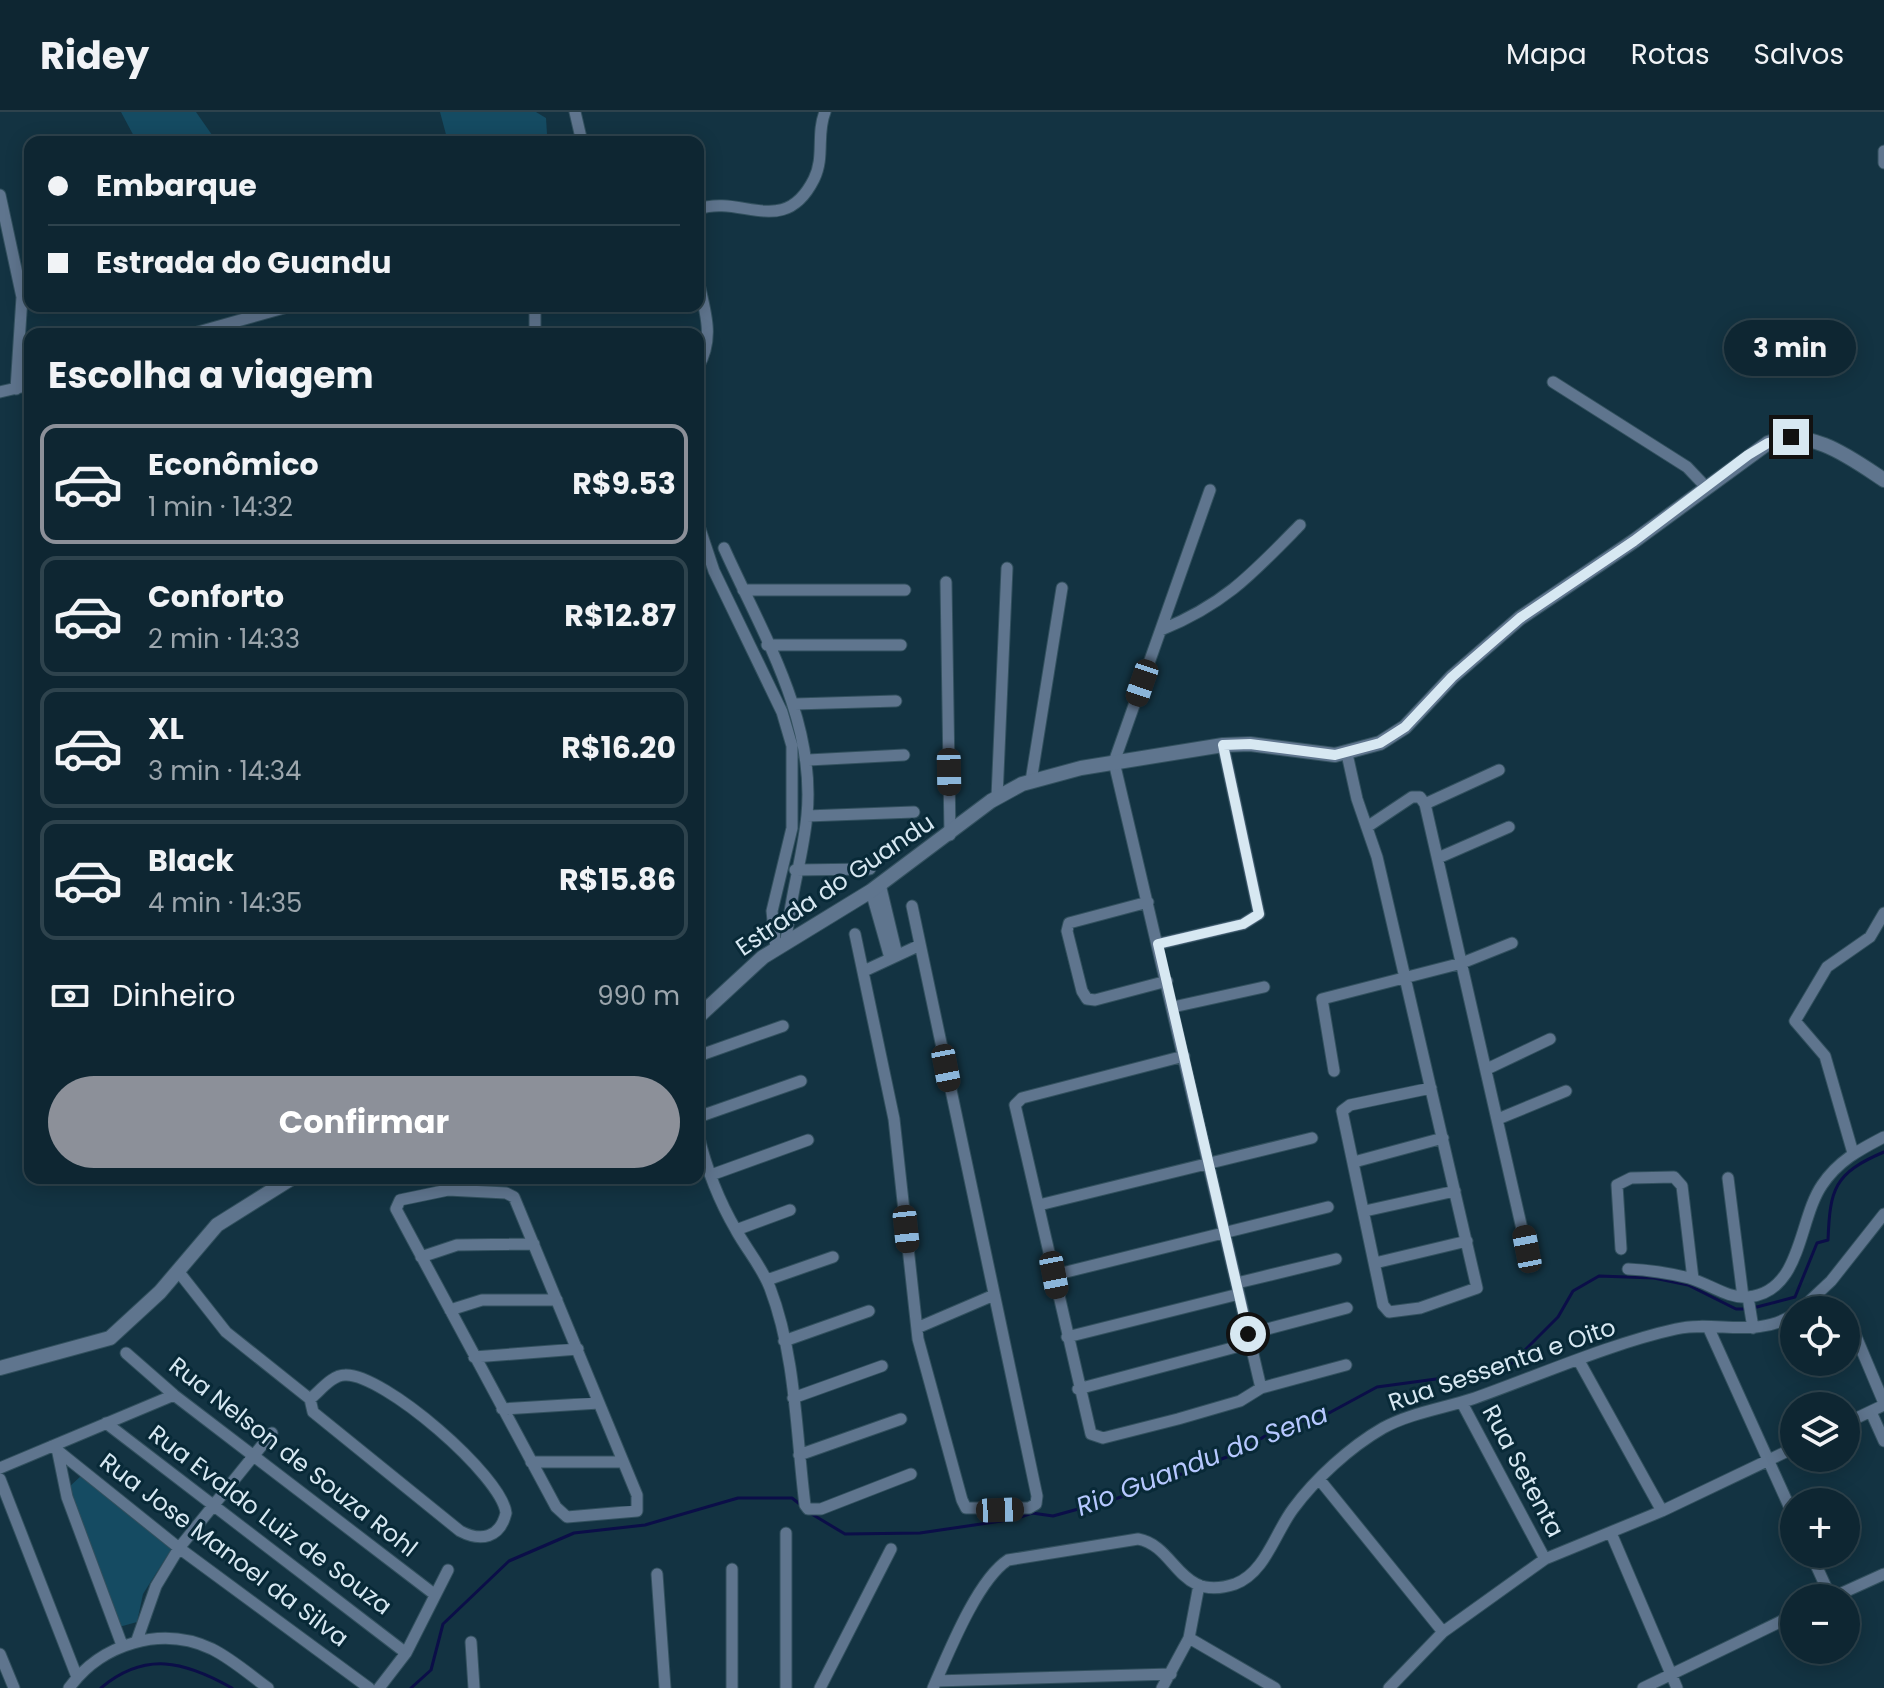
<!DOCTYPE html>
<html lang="pt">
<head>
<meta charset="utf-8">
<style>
	body { margin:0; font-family:Poppins,sans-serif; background:#172e3a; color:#f1f3f6; height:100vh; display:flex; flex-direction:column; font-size:30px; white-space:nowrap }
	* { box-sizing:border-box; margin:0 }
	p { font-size:26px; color:#9ba5ac }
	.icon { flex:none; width:44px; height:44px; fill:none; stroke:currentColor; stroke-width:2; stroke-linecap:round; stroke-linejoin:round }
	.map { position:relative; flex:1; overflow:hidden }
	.drawer { position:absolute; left:24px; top:216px; width:680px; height:856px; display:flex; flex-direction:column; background:#0e2632; border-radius:16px; box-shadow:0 4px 20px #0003,0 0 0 2px #2e434d }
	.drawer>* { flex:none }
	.banner { position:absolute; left:24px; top:24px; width:680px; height:176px; border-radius:16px; box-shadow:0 4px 20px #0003,0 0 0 2px #2e434d; display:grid; align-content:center; height:176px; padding:0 24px; background:#0e2632 }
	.fabs { position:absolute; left:1780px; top:1184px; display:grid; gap:16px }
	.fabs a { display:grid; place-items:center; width:80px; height:80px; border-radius:50%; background:#0e2632; box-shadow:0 4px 20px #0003,0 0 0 2px #2e434d; font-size:40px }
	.end { position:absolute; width:36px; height:36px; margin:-18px; border:10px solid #d7e8f2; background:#111; box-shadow:0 0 0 4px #111 }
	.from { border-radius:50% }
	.bubble { position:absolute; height:56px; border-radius:28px; background:#0e2632; box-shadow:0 4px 20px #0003,0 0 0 2px #2e434d; font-size:26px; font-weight:700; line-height:56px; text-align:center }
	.car { position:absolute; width:24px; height:48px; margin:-24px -12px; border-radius:10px; box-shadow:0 0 6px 2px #0007; background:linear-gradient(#222 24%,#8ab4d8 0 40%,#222 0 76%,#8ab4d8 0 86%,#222 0) }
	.banner b { display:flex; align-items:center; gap:28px; height:76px; font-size:30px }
	.banner b+b { border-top:2px solid #2e434d }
	.banner i { width:20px; height:20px; background:#f1f3f6 }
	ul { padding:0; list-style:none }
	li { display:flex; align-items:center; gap:24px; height:120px; margin:0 16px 12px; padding:0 8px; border:4px solid #2e434d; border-radius:16px }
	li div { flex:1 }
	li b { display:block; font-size:30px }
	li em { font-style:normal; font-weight:700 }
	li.on { border-color:#8c9099 }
	li>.icon { width:72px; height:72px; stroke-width:1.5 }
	h2 { padding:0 24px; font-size:36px; line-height:96px }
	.pay { display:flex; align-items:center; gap:20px; height:88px; padding:0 24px; font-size:30px }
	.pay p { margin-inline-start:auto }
	.cta { display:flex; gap:16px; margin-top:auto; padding:16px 24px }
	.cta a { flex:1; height:92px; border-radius:48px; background:#8c9099; color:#fff; font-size:32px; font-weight:700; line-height:92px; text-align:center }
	header { display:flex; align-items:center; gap:48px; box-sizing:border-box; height:112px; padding:0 40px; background:#0e2632; border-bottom:2px solid #2e434d }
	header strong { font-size:38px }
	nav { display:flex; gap:44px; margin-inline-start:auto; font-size:28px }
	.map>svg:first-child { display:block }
	.green { fill:#154b62 }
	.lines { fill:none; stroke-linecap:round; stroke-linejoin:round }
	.stream { stroke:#0b0e48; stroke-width:3 }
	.minor-casing { stroke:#32505e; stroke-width:13 }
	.tertiary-casing { stroke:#32505e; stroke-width:16 }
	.minor { stroke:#5f758e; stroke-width:11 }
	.tertiary { stroke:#5f758e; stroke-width:14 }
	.route { stroke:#d7e8f2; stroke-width:10 }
	.labels { text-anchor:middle; stroke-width:6; stroke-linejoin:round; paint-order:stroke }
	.street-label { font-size:24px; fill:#d7e8f2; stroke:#082937 }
	.water-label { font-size:26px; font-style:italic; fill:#b6c8ff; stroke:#082937 }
</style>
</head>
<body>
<header>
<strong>Ridey</strong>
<nav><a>Mapa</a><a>Rotas</a><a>Salvos</a></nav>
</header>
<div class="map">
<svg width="1884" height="1576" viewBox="0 0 1884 1576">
	<rect width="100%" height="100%" fill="#133342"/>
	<!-- green -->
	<path class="green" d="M 121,0 L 196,0 L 217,30 L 137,30 Z
		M 440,0 L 536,0 L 546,6 L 547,22 L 543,30 L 448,30 Z
		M 82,1363 L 172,1436 L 143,1482 L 137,1510 L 119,1515 L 68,1376 Z"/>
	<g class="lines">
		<!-- stream -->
		<path class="stream" d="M 1753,1196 L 1795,1185 L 1817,1131 L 1828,1128 C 1830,1077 1834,1061 1884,1040
			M 810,1401 L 845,1422 L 920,1421 L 1015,1407 L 1032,1401 L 1053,1404 L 1118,1386 L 1240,1340 L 1276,1317 L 1329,1301 L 1377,1275 L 1451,1265 L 1481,1268 L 1507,1256 L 1558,1205 L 1573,1179 L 1599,1164 L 1654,1166 L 1688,1173 L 1736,1197 L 1746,1197
			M 101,1576 C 145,1539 184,1549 232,1576
			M 411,1576 L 431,1558 L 443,1512 L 509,1449 L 574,1421 L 645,1413 L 738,1386 L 792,1386 L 801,1393"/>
		<defs>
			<path id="minor" d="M 575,0 L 582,30
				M 1884,39 L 1884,51
				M 0,83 L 22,185 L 16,277
				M 698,97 C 742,82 784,127 814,67 C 825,45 816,22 825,0
				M 698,168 C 705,199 715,226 698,255
				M 191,222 L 291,194
				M 535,222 L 535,194
				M 1553,270 L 1687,355 L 1705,374
				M 0,280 L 30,273
				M 1210,378 L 1114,650 L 1261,1276
				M 698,411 L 714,459 L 782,600 L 792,634 L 792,716 L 772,799 L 776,837
				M 724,436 C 762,521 816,607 807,703 C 803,746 789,787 786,831
				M 946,470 L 950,723
				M 743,478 L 905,478
				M 1161,518 C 1225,492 1252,462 1300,413
				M 767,533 L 901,533
				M 795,592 L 896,589
				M 1347,642 L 1357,687 L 1377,745 L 1477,1176 L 1420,1196 L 1389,1200 L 1383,1193 L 1342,999 L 1350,993 L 1431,976
				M 808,648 L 904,643
				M 1031,669 L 1062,476
				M 997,685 L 1007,456
				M 1425,692 L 1499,658
				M 807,704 L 914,700
				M 1367,715 L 1412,685 L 1420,685 L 1425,692 L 1530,1152
				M 1438,746 L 1509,715
				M 795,758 L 870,757
				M 880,772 L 897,843
				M 871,779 L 890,846
				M 1148,790 L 1069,811 L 1067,819 L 1082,879 L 1087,887 L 1095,888 L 1167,869
				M 855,822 L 894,1007 L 918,1227 L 962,1388 L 966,1396 L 1029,1396 L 1036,1392 L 1037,1384 L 912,794
				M 1158,832 L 1243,812 L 1259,802 L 1223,633
				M 864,859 L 920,833
				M 1173,895 L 1264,875
				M 698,944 L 783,914
				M 1184,944 L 1022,986 L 1015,993 L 1091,1322 L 1103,1326 L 1178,1307 L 1240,1289 L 1261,1276 L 1346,1253
				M 1487,957 L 1550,927
				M 1334,959 L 1322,887 L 1462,851 L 1512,831
				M 698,1005 L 801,969
				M 1498,1007 L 1566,979
				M 698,1022 C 706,1055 719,1089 736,1118 C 747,1138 762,1155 770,1176 C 796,1244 796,1322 805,1393 L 808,1397 L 821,1397 L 911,1362
				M 1853,1041 L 1825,944 L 1795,909 L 1827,855 L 1870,825 L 1884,801
				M 1354,1050 L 1443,1026
				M 711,1063 L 808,1028
				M 445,1066 L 448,1078
				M 1728,1066 L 1743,1185
				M 448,1078 L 506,1081 L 514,1085 L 637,1383 L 637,1399 L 567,1405 L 556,1395 L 396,1097 L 400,1088 Z
				M 1039,1093 L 1312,1026
				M 1365,1099 L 1455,1079
				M 736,1118 L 790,1098
				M 1621,1137 L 1617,1073 L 1631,1066 L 1674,1065 L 1682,1074 L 1693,1167
				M 421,1145 L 457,1133 L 534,1132
				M 1375,1151 L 1467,1129
				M 1628,1157 C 1649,1158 1669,1161 1689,1166 C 1708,1171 1728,1187 1748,1185 C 1802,1180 1798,1108 1822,1073 C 1838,1049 1859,1038 1884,1025
				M 178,1159 L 226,1220 L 310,1287 L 313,1300 L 460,1419 C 481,1430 500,1426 506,1401 C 502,1364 383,1261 345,1263 C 332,1263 320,1279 310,1287
				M 1054,1163 L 1328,1095
				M 767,1168 L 833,1145
				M 1237,1171 L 1336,1147
				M 1748,1185 L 1753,1216
				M 450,1198 L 482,1188 L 557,1188
				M 1800,1198 L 1831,1169 L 1884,1102
				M 1847,1203 L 1884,1291
				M 917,1216 L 994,1183
				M 1709,1217 L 1794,1405
				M 1248,1222 L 1347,1196
				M 1067,1225 L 1239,1182
				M 784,1229 L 869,1199
				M 126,1241 L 174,1283 L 434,1482
				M 474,1245 L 578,1237
				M 1579,1249 L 1662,1399
				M 1078,1277 L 1251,1231
				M 793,1286 L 882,1254
				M 1462,1291 L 1545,1447
				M 502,1297 L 599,1291
				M 1871,1300 L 1884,1329
				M 106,1311 L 406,1541
				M 1846,1311 L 1884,1293
				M 52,1334 L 179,1436 L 369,1576
				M 58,1341 L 67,1385 L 122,1533
				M 799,1343 L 901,1307
				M 531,1350 L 623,1350
				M 0,1356 L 174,1283
				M 0,1367 L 77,1565
				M 1319,1367 L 1443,1520
				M 1611,1421 L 1677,1576
				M 1811,1442 L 1831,1486
				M 732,1457 L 732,1576
				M 657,1462 L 665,1576
				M 1831,1486 L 1884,1462
				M 1189,1526 L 1275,1576
				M 137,1528 L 156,1474 L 179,1436 L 272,1321
				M 471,1530 L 474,1576
				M 0,1542 L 14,1576
				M 936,1569 L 1171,1562
				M 69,1576 C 101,1532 161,1513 212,1537 C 232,1547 250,1563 268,1576
				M 379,1576 L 406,1541 L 448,1458
				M 786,1576 L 786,1421
				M 820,1576 L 891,1437
				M 933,1576 C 948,1542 977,1468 1008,1448 L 1138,1427 C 1177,1434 1178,1491 1235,1472 C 1265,1461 1275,1421 1293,1397 C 1315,1367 1350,1335 1383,1316 C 1410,1301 1445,1296 1475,1286 C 1537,1264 1612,1231 1676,1217 C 1715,1208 1758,1227 1794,1202
				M 1162,1576 L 1189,1526 L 1199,1473
				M 1389,1576 L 1443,1520 L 1545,1447 L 1662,1399 L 1794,1336
				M 1643,1576 L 1794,1503"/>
			<path id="tertiary" d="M 698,905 L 763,845 L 871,779 L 991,689 L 1022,672 L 1081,656 L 1223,633 L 1250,632 L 1335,643 L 1380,631 L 1405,615 L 1452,565 L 1520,506 L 1634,429 L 1768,331 C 1809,314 1851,346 1884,368
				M 0,1256 L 110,1226 L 160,1180 L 217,1113 L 292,1066"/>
		</defs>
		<!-- minor casing -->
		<use href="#minor" class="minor-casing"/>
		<!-- tertiary casing -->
		<use href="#tertiary" class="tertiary-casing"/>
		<!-- minor -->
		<use href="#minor" class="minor"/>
		<!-- tertiary -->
		<use href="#tertiary" class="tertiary"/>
	</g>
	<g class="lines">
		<!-- route -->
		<path class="route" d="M 1248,1222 L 1158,832 L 1243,812 L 1259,802 L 1223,633 L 1250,632 L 1335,643 L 1380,631 L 1405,615 L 1452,565 L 1520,506 L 1634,429 L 1748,343 L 1768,331 L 1791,325"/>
	</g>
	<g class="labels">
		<!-- street labels -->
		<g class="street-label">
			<text transform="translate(835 773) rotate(-34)" y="8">Estrada do Guandu</text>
			<text transform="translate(1502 1253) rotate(-19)" y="8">Rua Sessenta e Oito</text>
			<text transform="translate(293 1345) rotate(38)" y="8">Rua Nelson de Souza Rohl</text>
			<text transform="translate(1523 1359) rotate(62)" y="8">Rua Setenta</text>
			<text transform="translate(270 1408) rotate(37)" y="8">Rua Evaldo Luiz de Souza</text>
			<text transform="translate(224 1438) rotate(37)" y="8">Rua Jose Manoel da Silva</text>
		</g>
		<!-- water labels -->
		<g class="water-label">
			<text transform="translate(1202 1348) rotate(-21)" y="9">Rio Guandu do Sena</text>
		</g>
	</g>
</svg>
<div class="fabs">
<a><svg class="icon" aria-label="locate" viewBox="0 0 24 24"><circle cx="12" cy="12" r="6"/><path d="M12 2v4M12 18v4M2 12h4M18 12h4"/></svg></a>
<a><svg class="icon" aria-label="layers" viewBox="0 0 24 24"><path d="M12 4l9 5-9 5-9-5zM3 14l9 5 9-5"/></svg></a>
<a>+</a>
<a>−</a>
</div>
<i class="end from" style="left:1248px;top:1222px"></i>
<i class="end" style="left:1791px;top:325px"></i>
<div class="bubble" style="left:1724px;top:208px;width:132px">3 min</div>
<i class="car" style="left:1142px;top:571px;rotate:199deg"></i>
<i class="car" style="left:949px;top:660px;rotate:179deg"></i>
<i class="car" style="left:946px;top:956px;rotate:169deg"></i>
<i class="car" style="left:906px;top:1117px;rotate:174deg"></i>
<i class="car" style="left:1527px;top:1137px;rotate:349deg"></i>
<i class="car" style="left:1054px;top:1163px;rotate:169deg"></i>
<i class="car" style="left:1000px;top:1398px;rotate:88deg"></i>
<div class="banner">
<b><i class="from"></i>Embarque</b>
<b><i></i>Estrada do Guandu</b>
</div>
<section class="drawer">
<h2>Escolha a viagem</h2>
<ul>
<li class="on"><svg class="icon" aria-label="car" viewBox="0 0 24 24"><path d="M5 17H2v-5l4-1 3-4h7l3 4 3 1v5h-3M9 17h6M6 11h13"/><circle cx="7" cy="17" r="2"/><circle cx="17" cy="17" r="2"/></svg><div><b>Econômico</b><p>1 min · 14:32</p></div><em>R$9.53</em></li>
<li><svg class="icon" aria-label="car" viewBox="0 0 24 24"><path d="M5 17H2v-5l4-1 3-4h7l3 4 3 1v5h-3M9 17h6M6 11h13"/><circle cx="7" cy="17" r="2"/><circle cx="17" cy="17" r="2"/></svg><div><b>Conforto</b><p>2 min · 14:33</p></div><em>R$12.87</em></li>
<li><svg class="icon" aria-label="car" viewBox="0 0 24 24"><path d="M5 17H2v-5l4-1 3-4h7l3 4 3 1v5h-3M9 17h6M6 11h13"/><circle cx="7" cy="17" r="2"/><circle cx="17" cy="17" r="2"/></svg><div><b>XL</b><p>3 min · 14:34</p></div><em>R$16.20</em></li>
<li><svg class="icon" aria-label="car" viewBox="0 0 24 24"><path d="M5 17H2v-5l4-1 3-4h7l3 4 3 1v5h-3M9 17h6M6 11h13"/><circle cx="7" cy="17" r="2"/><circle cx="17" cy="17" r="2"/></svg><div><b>Black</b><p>4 min · 14:35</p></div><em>R$15.86</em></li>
</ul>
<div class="pay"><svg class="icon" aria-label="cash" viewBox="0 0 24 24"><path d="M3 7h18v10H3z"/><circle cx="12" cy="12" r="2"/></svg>Dinheiro<p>990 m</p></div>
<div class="cta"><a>Confirmar</a></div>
</section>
</div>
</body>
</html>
